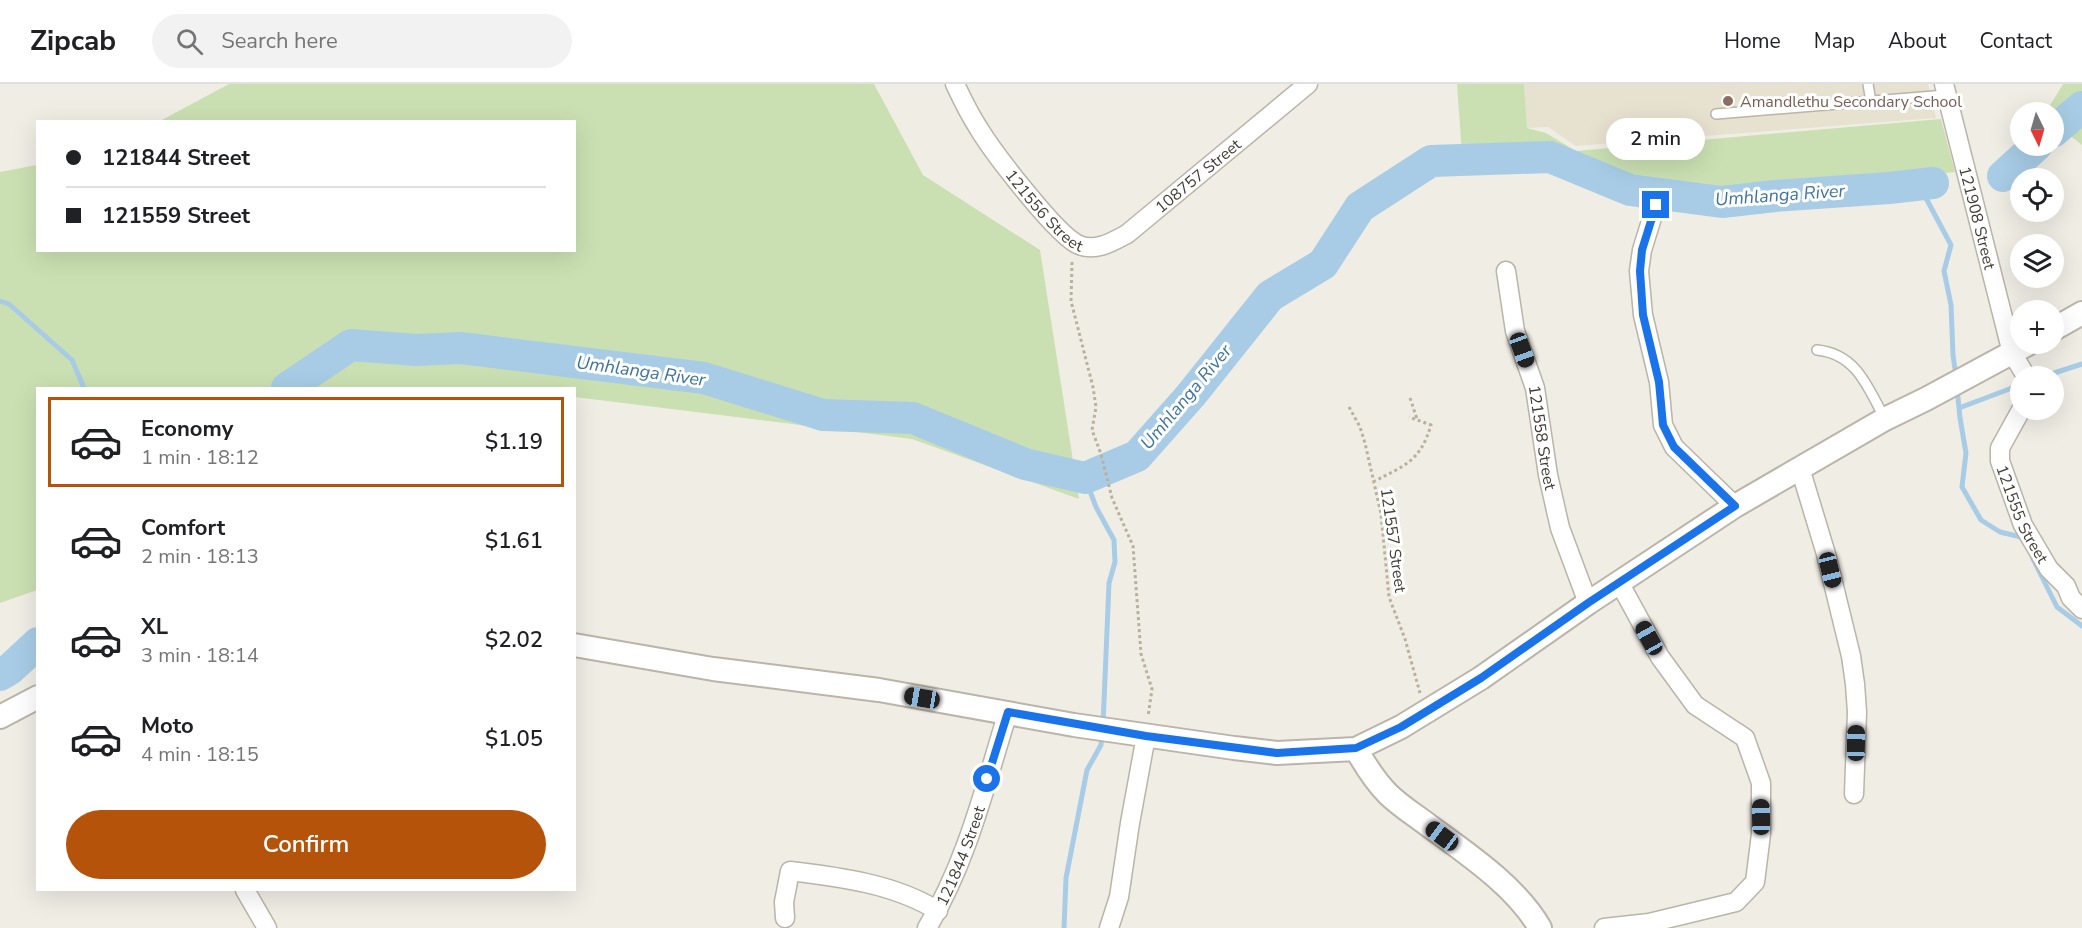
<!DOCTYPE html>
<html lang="en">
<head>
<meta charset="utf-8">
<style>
	body { margin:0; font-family:"Nunito Sans",sans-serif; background:#f2f2f2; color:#202124; height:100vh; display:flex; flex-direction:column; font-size:22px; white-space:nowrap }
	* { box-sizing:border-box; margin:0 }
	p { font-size:20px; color:#757577 }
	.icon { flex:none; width:33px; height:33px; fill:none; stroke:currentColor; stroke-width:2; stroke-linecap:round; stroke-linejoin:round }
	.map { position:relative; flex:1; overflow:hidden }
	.sheet { position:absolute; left:36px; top:303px; width:540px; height:504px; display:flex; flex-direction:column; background:#fff; border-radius:0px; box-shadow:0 6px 24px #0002 }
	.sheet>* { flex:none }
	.guide { position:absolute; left:36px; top:36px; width:540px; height:132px; border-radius:0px; box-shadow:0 6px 24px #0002; display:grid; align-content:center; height:132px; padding:0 30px; background:#fff }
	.needle { width:39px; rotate:175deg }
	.tools { position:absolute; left:2010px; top:18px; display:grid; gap:12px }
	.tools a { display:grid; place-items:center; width:54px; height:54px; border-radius:50%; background:#fff; box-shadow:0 6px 24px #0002; font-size:30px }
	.end { position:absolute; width:27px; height:27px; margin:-14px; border:8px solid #1a73e8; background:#fff; box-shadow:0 0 0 3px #fff }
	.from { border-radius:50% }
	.bubble { position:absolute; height:42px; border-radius:21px; background:#fff; box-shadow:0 6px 24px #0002; font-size:20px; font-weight:600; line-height:42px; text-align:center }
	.car { position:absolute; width:18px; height:36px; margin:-18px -9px; border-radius:8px; box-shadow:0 0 4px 2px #0007; background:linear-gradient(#222 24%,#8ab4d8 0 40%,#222 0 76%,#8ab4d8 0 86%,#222 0) }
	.guide b { display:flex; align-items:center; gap:21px; height:57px; font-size:22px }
	.guide b+b { border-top:2px solid #e0e0e0 }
	.guide i { width:15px; height:15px; background:#202124 }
	ul { padding:10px 0 0; list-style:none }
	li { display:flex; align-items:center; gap:18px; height:90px; margin:0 12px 9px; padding:0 18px; border:3px solid transparent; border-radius:0px }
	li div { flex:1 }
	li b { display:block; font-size:22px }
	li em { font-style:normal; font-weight:600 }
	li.active { border-color:#b45309 }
	li>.icon { width:54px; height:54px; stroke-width:1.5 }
	.button { display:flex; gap:12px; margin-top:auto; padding:12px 30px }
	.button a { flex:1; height:69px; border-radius:36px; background:#b45309; color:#fff; font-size:24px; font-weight:600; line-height:69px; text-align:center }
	header { display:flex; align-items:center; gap:36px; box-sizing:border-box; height:84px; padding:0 30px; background:#fff; border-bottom:2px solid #e0e0e0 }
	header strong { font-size:28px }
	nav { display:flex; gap:33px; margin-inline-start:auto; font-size:21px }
	.search { width:420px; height:54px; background:#f2f2f2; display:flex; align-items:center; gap:15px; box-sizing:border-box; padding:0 21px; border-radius:33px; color:#757577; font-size:22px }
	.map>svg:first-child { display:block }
	.education { fill:#e7e1d0 }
	.green { fill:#cae0b2 }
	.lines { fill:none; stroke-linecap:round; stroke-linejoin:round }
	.stream { stroke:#a8cce6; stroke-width:5 }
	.river { stroke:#a8cce6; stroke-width:32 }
	.service-casing { stroke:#bab4a9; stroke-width:12 }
	.minor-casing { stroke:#bab4a9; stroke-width:21 }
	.tertiary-casing { stroke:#bab4a9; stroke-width:26 }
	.path { stroke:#bab09c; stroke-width:3; stroke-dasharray:3 3; stroke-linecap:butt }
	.service { stroke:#fff; stroke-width:9 }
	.minor { stroke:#fff; stroke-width:18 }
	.tertiary { stroke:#fff; stroke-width:22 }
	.route { stroke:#1a73e8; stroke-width:8 }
	.education-dot { fill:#8d6e63; stroke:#fff; stroke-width:2 }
	.labels { text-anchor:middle; stroke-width:6; stroke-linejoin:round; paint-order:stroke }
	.education-label { font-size:16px; fill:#785e54; stroke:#fff; text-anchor:start }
	.street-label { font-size:16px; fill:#413d35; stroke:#fff }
	.water-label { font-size:18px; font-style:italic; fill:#3d749f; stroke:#fff }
</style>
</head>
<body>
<header>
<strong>Zipcab</strong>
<div class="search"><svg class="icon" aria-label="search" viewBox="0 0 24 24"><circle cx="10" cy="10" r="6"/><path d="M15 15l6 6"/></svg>Search here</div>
<nav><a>Home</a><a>Map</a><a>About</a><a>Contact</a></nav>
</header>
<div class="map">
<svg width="2082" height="844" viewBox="0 0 2082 844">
	<rect width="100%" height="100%" fill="#f0ede5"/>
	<!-- education -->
	<path class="education" d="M 1524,0 L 1928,0 L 1936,34 L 1576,62 L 1548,43 L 1527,44 Z"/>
	<!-- green -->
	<path class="green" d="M 229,0 L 874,0 L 923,91 L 1040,166 L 1079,415 L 912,355 L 575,313 L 574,304 L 38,304 L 37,506 L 0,519 L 0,88 L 37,81 L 38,166 L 574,166 L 574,38 L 160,37 Z
		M 1457,0 L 1524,0 L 1527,44 L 1546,49 L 1576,67 L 1941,35 L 1955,88 L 1721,112 L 1632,100 L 1551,66 L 1462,70 Z
		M 2063,0 L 2082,0 L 2082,61 L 2054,39 L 2054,28 L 2046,28 Z"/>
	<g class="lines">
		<!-- stream -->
		<path class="stream" d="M 1919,101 L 1951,161 L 1944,187 L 1951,221 L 1953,271 L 1956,292
			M 0,217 L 9,220 L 72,276 L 84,304
			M 2045,292 L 2082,280
			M 1957,304 L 1960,334 L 1966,369 L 1962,403 L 1981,436 L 2000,448 L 2021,453 L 2023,456
			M 1959,324 L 2020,301
			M 1085,394 L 1096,423 L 1114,456 L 1115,478 L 1109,499 L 1103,641
			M 2033,475 L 2057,523 L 2082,542
			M 1064,844 L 1066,794 L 1087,686 L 1101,661 L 1102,650"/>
		<!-- river -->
		<path class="river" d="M 2054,47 L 2082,23
			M 2003,92 L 2036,62
			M 287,304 L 351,261 L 416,266 L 461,264 L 704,294 L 823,331 L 913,334 L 1025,380 L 1085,394 L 1137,372 L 1191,311 L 1270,212 L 1323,180 L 1360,123 L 1431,77 L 1550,73 L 1630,106 L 1722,118 L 1775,112 L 1889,104 L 1933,99
			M 0,591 L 10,585 L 38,559"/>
		<defs>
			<path id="service" d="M 1868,0 L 1871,18
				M 1716,30 L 1946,11
				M 1817,266 C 1857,270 1868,304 1885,335"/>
			<g id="minor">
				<path id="s1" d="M 955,0 C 962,15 970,31 979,45 C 993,68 1057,152 1079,161 C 1096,168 1112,158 1127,150 L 1308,0"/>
				<path id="s2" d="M 1944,0 L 2012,269 L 2026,292"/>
				<path d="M 1656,121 L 1642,166 L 1639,187 L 1643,231 L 1659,298 L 1663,341 L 1674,363 L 1735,422"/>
				<path id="s3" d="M 1506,187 L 1515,247 L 1535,304 L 1548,391 L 1560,444 L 1588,519"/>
				<path id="s4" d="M 2021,326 L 2000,364 L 2000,377 L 2023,441 L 2049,485 L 2066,502 L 2071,514 L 2082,525"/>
				<path d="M 1800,384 L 1826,470 L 1851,572 L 1855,600 L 1857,628 L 1854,710"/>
				<path d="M 245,806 L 267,844"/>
				<path d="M 785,834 L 784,818 L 790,787 C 840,793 895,800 938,827"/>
				<path id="s5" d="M 927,844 C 967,778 985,702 1008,628"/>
				<path d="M 1109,844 L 1119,813 L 1130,739 L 1146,652"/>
				<path d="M 1604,844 L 1649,839 L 1736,818 L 1755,798 L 1761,750 L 1761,699 L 1745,654 L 1695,621 L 1660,573 L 1619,498"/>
			</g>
			<path id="tertiary" d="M 2054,245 L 2082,229
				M 574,561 L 713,585 L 879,606 L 1074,641 L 1234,664 L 1277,669 L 1356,665 L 1401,643 L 1481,594 L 1588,519 L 1735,422 L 1885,335 L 1926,315 L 2028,260
				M 0,633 L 38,613
				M 1356,665 C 1365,681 1375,697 1388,710 C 1400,722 1415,731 1428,741 C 1466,769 1516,802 1540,844"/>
		</defs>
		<!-- service casing -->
		<use href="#service" class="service-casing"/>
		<!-- minor casing -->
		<use href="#minor" class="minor-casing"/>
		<!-- tertiary casing -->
		<use href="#tertiary" class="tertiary-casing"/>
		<!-- path -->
		<path class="path" d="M 1072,178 L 1071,217 L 1093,303 L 1096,323 L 1092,346 L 1101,370 L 1112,414 L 1133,462 L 1141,570 L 1152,605 L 1148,633
			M 1410,314 L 1417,335
			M 1349,323 L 1360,343 L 1365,359 L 1381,430 L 1389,513 L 1405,555 L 1420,609
			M 1373,398 C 1405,381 1420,378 1431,341 L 1409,333"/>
		<!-- service -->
		<use href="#service" class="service"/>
		<!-- minor -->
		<use href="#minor" class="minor"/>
		<!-- tertiary -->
		<use href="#tertiary" class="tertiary"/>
	</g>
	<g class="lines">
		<!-- route -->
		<path class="route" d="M 987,695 L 1008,628 L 1146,652 L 1277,669 L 1356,664 L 1401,643 L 1481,594 L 1588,519 L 1735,422 L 1674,363 L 1663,341 L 1659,298 L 1643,231 L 1640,187 L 1642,166 L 1656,121"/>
	</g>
	<!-- markers -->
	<circle class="education-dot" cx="1728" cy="17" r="6"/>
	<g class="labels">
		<!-- education labels -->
		<g class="education-label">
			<text x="1740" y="23">Amandlethu Secondary School</text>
		</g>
		<!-- street labels -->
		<g class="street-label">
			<text dy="6" stroke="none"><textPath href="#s1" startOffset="348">108757 Street</textPath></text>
			<text dy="6" stroke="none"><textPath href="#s1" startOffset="156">121556 Street</textPath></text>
			<text dy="6" stroke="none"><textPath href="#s2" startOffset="138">121908 Street</textPath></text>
			<text dy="6" stroke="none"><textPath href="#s3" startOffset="171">121558 Street</textPath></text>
			<text dy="6" stroke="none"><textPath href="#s4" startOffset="114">121555 Street</textPath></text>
			<text transform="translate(1394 456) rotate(82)" y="6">121557 Street</text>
			<text dy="6" stroke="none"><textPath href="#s5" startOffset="80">121844 Street</textPath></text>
		</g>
		<!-- water labels -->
		<g class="water-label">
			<text transform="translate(1780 111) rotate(-4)" y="6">Umhlanga River</text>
			<text transform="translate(641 287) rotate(8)" y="6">Umhlanga River</text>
			<text transform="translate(1186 313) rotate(-50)" y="6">Umhlanga River</text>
		</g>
	</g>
</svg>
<div class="tools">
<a><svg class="needle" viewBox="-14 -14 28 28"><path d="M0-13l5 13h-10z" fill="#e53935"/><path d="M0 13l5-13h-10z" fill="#757577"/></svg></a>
<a><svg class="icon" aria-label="locate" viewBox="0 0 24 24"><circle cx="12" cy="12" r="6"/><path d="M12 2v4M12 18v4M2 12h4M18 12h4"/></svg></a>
<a><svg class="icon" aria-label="layers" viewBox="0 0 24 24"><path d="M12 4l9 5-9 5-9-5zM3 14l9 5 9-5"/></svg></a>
<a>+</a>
<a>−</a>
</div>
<i class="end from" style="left:987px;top:695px"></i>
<i class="end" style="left:1656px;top:121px"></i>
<div class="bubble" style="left:1606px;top:34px;width:99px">2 min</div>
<i class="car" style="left:1522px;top:266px;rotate:160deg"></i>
<i class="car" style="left:1830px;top:486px;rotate:166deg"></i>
<i class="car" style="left:1649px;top:554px;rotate:331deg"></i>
<i class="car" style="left:922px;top:614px;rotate:280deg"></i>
<i class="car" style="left:1856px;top:659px;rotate:1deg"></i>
<i class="car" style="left:1761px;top:733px;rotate:359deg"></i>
<i class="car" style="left:1442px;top:752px;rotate:307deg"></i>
<div class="guide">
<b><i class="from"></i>121844 Street</b>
<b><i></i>121559 Street</b>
</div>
<section class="sheet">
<ul>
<li class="active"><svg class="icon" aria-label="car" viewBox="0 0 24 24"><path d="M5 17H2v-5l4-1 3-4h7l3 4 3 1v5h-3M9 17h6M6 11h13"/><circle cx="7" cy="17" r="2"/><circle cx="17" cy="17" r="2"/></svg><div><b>Economy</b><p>1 min · 18:12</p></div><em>$1.19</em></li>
<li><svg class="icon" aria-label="car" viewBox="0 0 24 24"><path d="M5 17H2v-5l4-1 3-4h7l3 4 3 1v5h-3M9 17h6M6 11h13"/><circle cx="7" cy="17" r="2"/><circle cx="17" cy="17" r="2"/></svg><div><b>Comfort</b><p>2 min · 18:13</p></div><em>$1.61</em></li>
<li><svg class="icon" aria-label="car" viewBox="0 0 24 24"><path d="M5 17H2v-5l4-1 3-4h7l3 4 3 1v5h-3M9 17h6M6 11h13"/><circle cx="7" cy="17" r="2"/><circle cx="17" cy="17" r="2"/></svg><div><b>XL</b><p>3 min · 18:14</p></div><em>$2.02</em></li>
<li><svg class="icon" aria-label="car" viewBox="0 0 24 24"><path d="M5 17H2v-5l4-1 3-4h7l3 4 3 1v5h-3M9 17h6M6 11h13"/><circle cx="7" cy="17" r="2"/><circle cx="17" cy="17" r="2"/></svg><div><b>Moto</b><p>4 min · 18:15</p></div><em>$1.05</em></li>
</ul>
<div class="button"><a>Confirm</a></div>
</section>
</div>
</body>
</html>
